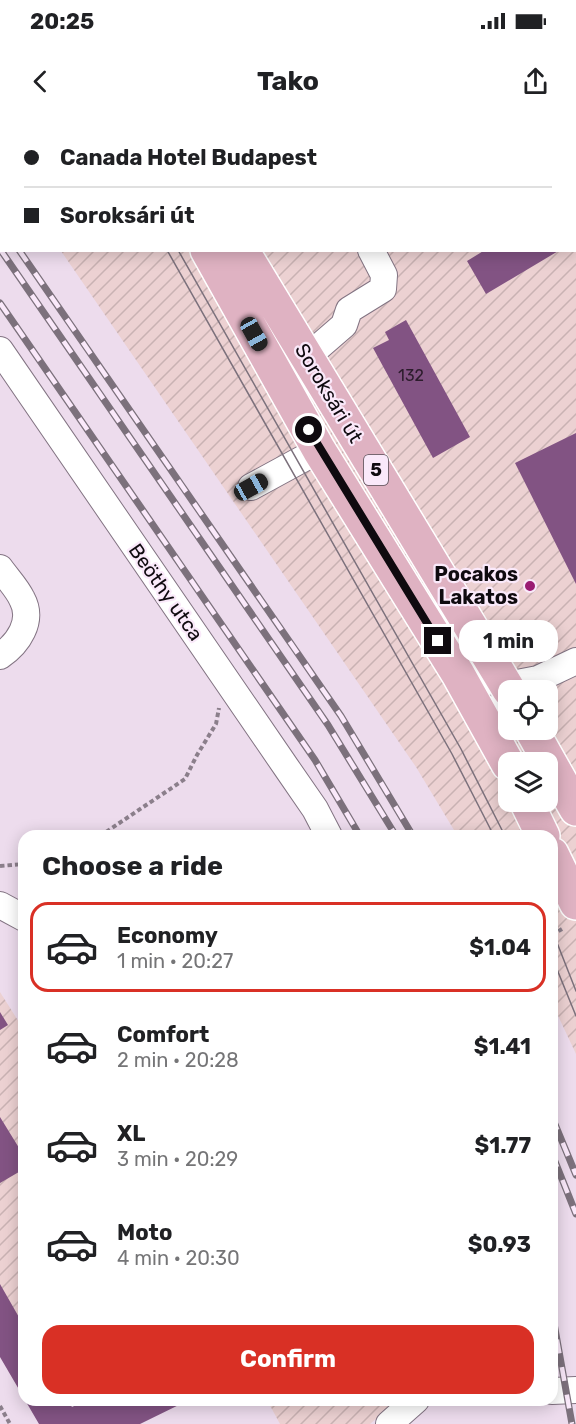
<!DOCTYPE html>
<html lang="en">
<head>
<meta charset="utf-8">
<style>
	body { margin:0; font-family:Rubik,sans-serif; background:#f2f2f2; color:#202124; height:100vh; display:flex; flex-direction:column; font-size:22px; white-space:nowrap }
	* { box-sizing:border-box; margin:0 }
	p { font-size:20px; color:#757577 }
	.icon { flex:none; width:33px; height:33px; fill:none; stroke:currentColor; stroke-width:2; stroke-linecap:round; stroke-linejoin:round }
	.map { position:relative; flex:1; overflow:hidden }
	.drawer { position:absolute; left:18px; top:710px; width:540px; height:576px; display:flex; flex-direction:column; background:#fff; border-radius:18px; box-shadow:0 3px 15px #0003 }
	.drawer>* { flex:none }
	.banner { position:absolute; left:0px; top:0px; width:576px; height:132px; box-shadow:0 3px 15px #0003; display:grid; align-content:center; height:132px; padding:0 24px; background:#fff }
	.fabs { position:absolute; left:498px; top:560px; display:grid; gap:12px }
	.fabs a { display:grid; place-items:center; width:60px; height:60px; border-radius:12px; background:#fff; box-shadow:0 3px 15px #0003; font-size:30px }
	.end { position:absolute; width:27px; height:27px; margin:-14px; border:8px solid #0f0a0f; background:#fff; box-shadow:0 0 0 3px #fff }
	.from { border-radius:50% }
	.bubble { position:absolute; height:42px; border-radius:18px; background:#fff; box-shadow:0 3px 15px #0003; font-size:20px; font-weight:700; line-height:42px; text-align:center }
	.car { position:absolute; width:18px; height:36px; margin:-18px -9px; border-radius:8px; box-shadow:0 0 4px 2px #0007; background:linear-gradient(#222 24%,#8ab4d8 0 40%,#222 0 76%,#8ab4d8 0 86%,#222 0) }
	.banner b { display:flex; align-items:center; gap:21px; height:57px; font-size:22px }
	.banner b+b { border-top:2px solid #e0e0e0 }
	.banner i { width:15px; height:15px; background:#202124 }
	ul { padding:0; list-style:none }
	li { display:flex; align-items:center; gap:18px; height:90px; margin:0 12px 9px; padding:0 12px; border:3px solid transparent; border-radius:18px }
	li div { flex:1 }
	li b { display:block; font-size:22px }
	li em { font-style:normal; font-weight:700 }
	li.active { border-color:#d93025 }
	li>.icon { width:54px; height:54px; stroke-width:1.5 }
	h2 { padding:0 24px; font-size:27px; line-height:72px }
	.cta { display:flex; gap:12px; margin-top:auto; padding:12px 24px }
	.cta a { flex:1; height:69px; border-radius:18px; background:#d93025; color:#fff; font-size:24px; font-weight:700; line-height:69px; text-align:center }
	.status { display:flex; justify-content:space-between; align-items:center; height:42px; padding:0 30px; background:#fff; direction:ltr }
	.status svg { height:16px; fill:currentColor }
	header { display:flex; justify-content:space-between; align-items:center; height:78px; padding:0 24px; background:#fff; font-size:27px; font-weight:700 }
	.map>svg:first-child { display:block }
	.industrial { fill:url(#industrial-furrows); fill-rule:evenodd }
	.building { fill:#825383 }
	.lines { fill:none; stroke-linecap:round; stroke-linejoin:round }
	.minor-casing { stroke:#837483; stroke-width:28 }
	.major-casing { stroke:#fff; stroke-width:36 }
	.path { stroke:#8b7f8b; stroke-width:4; stroke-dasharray:4.5 3; stroke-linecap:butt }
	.minor { stroke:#fff; stroke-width:26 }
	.major { stroke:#dfb2c2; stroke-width:33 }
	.tram { stroke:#7c717c; stroke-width:1.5 }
	.rail-casing { stroke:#7c717c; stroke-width:7 }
	.rail { stroke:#fae9fa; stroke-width:4.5; stroke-dasharray:14; stroke-linecap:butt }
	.route { stroke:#0f0a0f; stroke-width:8 }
	.poi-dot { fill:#9a1b72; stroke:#fae9fa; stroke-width:2 }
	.labels { text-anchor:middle; stroke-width:4.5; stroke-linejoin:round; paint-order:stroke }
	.number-label { font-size:16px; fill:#2c1c2c }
	.shield { fill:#fae9fa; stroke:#564d56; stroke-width:1.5 }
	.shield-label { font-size:18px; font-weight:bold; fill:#0f0a0f }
	.street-label { font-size:20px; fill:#0f0a0f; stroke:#fae9fa }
	.poi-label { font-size:20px; font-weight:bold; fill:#0f0a0f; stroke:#fae9fa; text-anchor:end }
</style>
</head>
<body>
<div class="status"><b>20:25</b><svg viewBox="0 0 49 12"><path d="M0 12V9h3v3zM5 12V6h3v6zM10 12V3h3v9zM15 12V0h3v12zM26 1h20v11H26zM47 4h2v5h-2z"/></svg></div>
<header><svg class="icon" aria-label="back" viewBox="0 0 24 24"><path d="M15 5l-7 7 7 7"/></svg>Tako<svg class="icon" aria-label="share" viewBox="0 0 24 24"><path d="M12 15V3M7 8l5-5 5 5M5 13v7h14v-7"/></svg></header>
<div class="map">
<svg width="576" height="1304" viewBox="0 0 576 1304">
	<defs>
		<pattern id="industrial-furrows" width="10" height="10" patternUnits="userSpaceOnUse" patternTransform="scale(1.5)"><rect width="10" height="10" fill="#ecd1d2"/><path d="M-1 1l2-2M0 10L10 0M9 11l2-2" fill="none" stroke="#c9b2b3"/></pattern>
	</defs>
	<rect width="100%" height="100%" fill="#eddced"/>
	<!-- industrial -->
	<path class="industrial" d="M 0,0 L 576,0 L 576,934 L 552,883 L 552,716 L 457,715 L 416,647 L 61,131 L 574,130 L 574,2 L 2,2 L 1,43 ZM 508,570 L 548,570 L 548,609 L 508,609 ZM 508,642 L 548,642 L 548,681 L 508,681 Z
		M 0,872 L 24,910 L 24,1278 L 0,1236 Z
		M 267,1280 L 389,1280 L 392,1285 L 370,1304 L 280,1304 Z"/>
	<!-- building -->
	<path class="building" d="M 485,130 L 560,130 L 486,174 L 467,141 Z
		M 406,200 L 470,317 L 433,338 L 373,228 L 389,220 L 385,212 Z
		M 576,313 L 576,464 L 515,343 Z
		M 0,892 L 8,905 L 0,910 Z
		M 0,997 L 24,1036 L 24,1049 L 0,1063 Z
		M 0,1164 L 24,1206 L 24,1278 L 0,1237 Z
		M 25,1280 L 67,1280 L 72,1287 L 87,1280 L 189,1280 L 140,1304 L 39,1304 Z"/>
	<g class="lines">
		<defs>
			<path id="minor" d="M 299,0 L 300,2
				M 0,230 L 286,647 L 315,689 L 329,716
				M 307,237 L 344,205 L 349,190 L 383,169 L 384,155 L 371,130
				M 251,367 L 319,330
				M 0,448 C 7,458 17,468 22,479 C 34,501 18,524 0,536
				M 458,554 L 507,565 L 538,559 L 576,541
				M 499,624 L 500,597 L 507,565
				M 0,785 L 24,798
				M 552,1271 L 576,1270
				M 389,1304 L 416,1280"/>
			<path id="major" d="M 134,0 L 135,2
				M 167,0 L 168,2
				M 207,130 L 319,330 L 458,554 L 508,644
				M 242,130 L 509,570
				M 531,609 L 576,689
				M 526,681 L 543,716
				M 552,734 L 576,783"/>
		</defs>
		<!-- minor casing -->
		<use href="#minor" class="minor-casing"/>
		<!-- major casing -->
		<use href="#major" class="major-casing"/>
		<!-- path -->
		<path class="path" d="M 100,716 L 185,659 L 197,635 L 216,604 L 219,588
			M 0,746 L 24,744
			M 552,815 L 562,809
			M 0,1286 L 10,1304"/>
		<!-- minor -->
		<use href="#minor" class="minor"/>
		<!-- major -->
		<use href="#major" class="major"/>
		<!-- tram -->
		<path class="tram" d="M 92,0 L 93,2
			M 104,0 L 105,2
			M 167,130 L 452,634 L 494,716
			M 178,130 L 461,629 L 505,716
			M 552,810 L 576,871
			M 552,837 L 576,896"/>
		<defs>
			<path id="rail" d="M 0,102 L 2,104
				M 0,129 L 328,605 L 396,716
				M 19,130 L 341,596 L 413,716
				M 0,183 L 315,640 L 360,716
				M 552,997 L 576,1055
				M 552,1034 L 576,1094
				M 552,1192 L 572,1304"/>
		</defs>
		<!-- rail casing -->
		<use href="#rail" class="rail-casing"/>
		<!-- rail -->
		<use href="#rail" class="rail"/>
	</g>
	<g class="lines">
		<!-- route -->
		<path class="route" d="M 309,310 L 438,521"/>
	</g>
	<!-- markers -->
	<circle class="poi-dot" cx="530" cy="466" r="6"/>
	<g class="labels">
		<!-- number labels -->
		<g class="number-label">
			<text x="411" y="261">132</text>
		</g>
		<!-- shield labels -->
		<rect class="shield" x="364" y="335" width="24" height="30" rx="4.5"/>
		<g class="shield-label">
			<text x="376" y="356">5</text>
		</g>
		<!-- street labels -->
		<g class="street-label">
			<text transform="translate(329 273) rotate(59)" y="7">Soroksári út</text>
			<text transform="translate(166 472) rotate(55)" y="7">Beöthy utca</text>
		</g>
		<!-- poi labels -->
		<g class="poi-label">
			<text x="518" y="461">Pocakos<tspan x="518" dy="23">Lakatos</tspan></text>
		</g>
	</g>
</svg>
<div class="fabs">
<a><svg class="icon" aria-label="locate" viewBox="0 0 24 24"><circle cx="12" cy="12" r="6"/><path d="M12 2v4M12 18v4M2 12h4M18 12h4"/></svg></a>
<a><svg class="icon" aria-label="layers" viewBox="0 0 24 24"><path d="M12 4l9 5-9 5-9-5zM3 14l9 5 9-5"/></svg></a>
</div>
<i class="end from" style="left:309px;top:310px"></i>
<i class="end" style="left:438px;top:521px"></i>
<div class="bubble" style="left:459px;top:500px;width:99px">1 min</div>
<i class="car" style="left:254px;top:214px;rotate:151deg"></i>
<i class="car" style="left:251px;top:367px;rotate:61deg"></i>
<div class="banner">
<b><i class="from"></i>Canada Hotel Budapest</b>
<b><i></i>Soroksári út</b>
</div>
<section class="drawer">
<h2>Choose a ride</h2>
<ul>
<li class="active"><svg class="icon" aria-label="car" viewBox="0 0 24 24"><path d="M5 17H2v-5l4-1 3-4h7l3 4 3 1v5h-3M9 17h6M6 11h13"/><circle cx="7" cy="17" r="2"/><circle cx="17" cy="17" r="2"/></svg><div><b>Economy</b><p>1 min · 20:27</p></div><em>$1.04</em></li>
<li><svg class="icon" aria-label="car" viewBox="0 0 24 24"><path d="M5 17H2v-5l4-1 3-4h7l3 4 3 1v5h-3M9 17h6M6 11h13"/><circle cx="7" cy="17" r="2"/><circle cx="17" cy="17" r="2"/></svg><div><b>Comfort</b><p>2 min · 20:28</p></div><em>$1.41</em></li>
<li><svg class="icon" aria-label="car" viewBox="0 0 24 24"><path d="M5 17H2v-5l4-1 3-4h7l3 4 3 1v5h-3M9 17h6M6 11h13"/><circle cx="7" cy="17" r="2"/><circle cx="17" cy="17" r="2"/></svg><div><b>XL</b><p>3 min · 20:29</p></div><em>$1.77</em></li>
<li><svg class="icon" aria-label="car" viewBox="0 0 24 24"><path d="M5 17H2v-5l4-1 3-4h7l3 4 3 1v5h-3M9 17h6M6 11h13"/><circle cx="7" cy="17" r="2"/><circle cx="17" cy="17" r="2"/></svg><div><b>Moto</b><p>4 min · 20:30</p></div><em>$0.93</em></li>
</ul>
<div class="cta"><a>Confirm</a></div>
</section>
</div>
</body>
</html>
